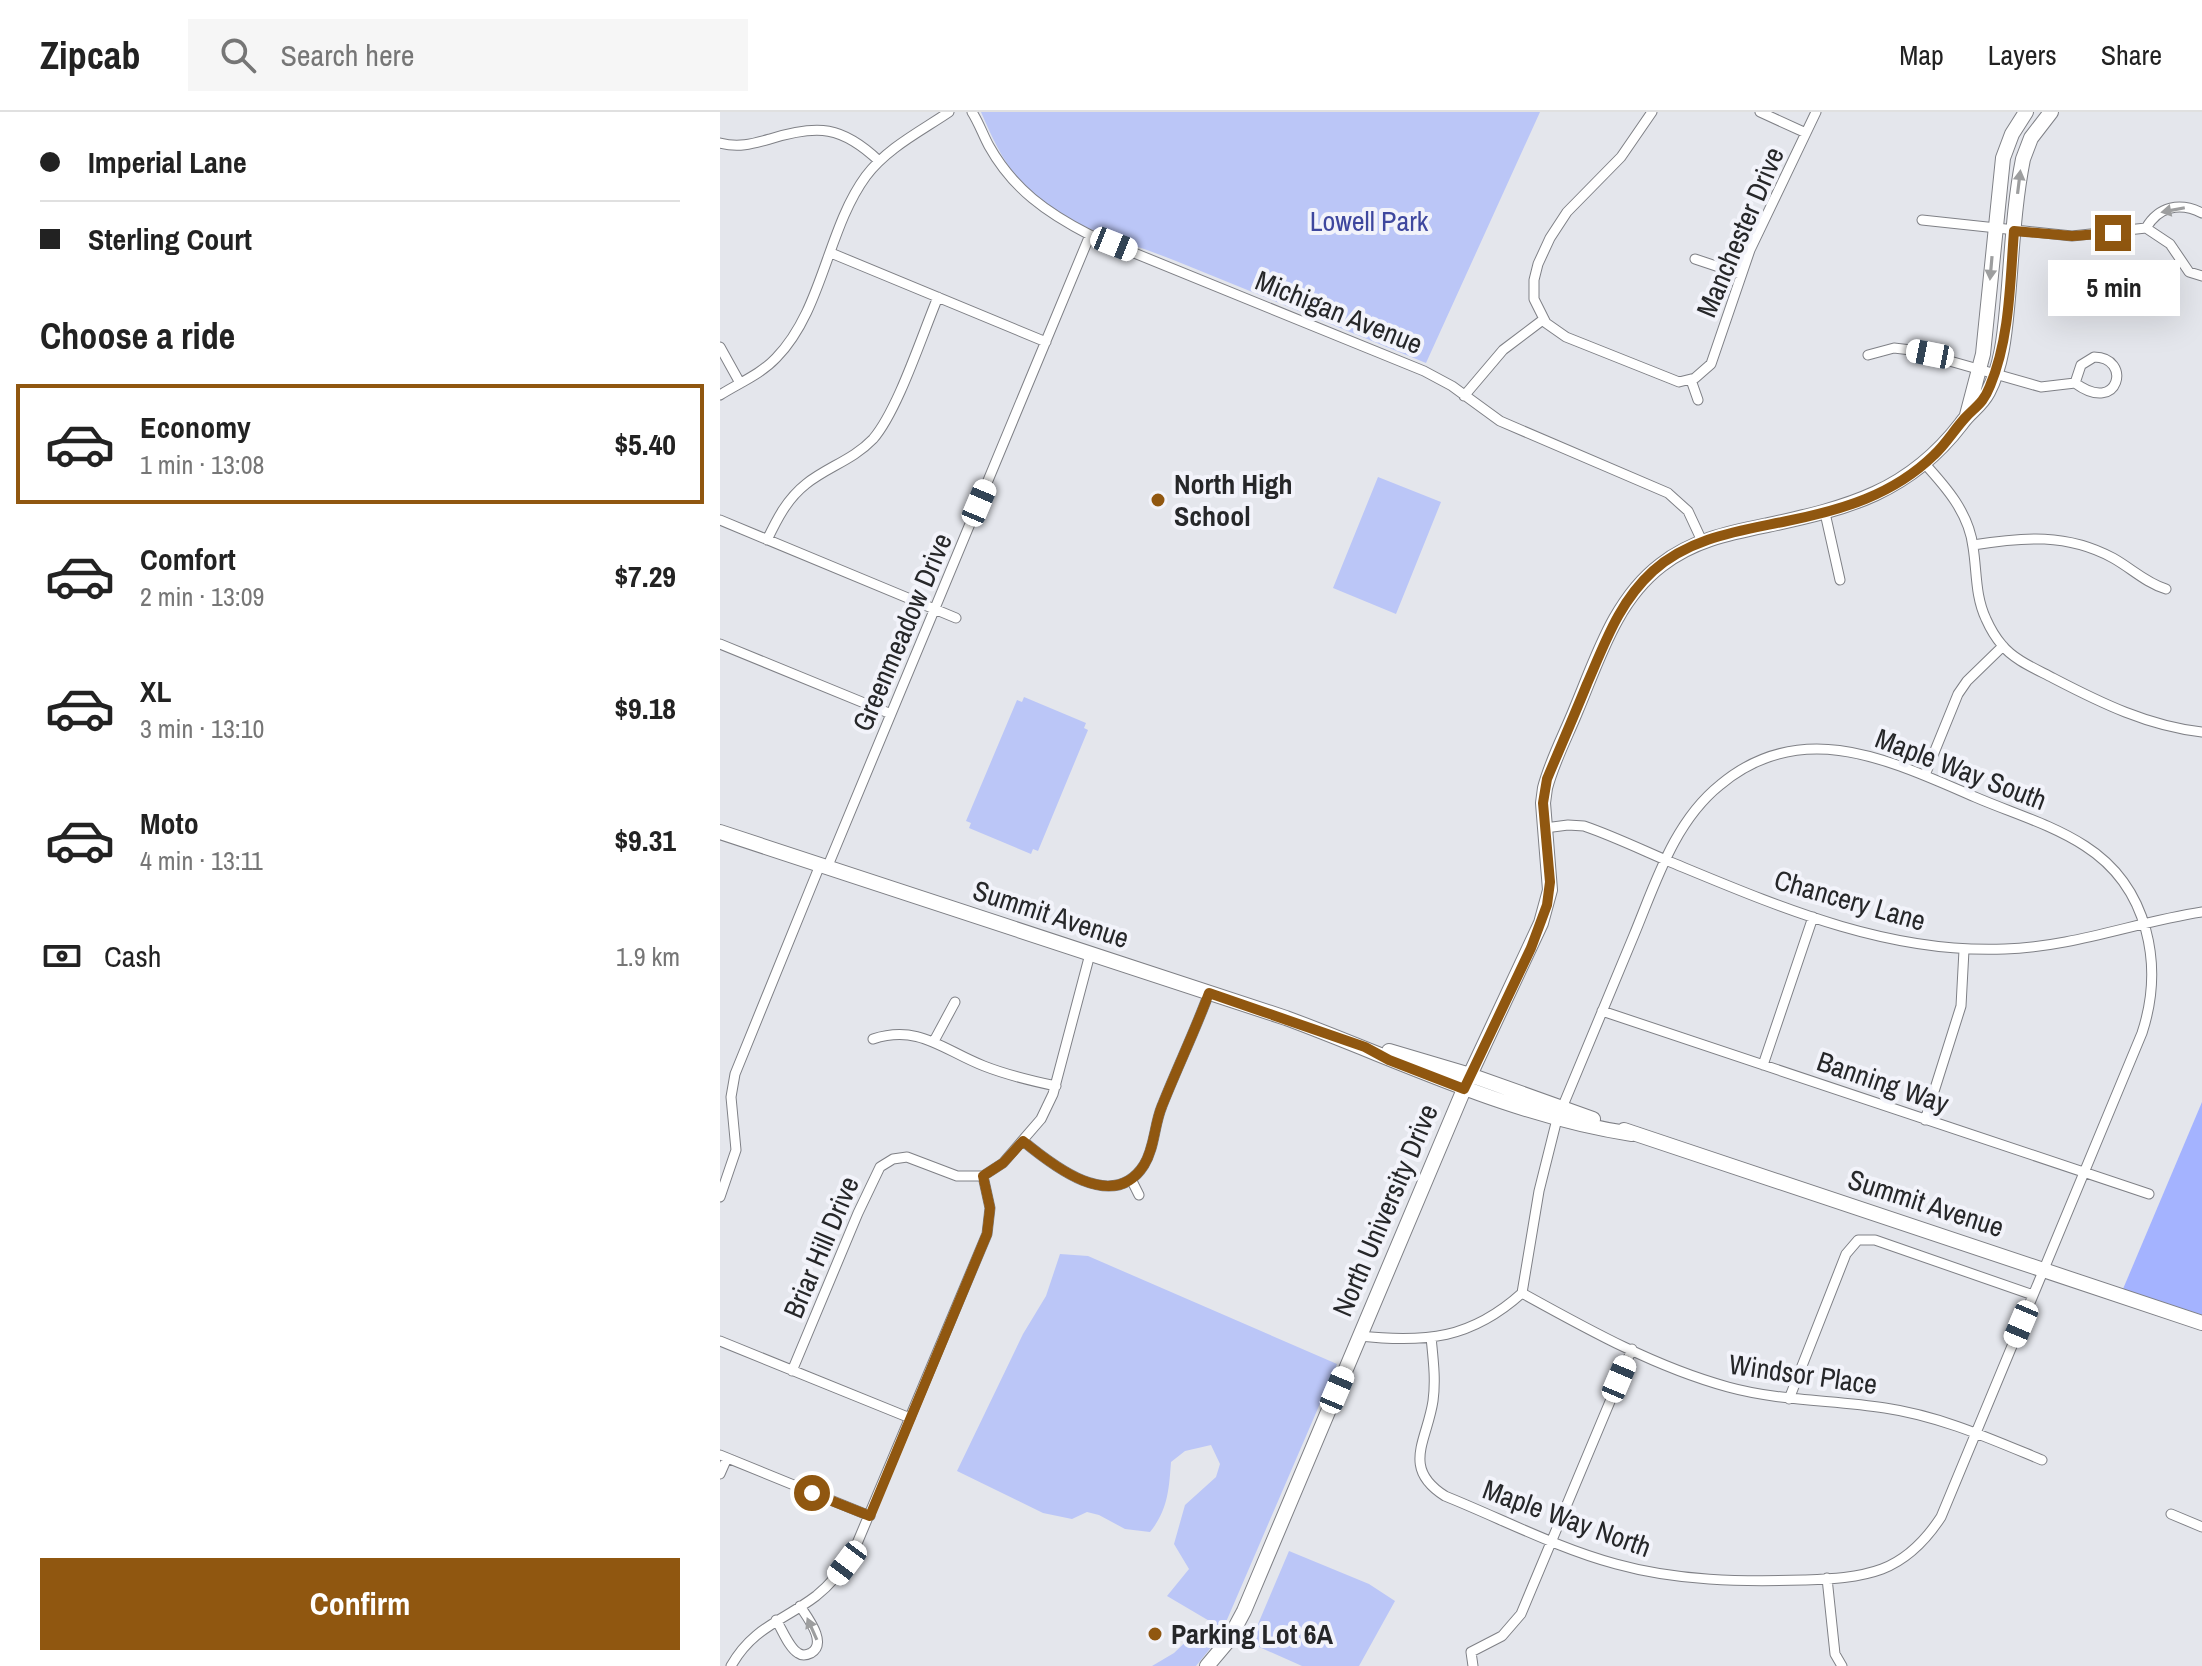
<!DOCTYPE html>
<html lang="en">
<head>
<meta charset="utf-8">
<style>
	body { margin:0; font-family:"Archivo Narrow",sans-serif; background:#f6f6f6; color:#222; height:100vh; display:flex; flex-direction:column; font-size:30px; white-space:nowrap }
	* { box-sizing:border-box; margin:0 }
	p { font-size:26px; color:#767676 }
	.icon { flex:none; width:44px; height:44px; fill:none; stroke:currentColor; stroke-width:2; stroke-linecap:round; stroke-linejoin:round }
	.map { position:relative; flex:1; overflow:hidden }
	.details { display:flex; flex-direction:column; background:#fff; width:720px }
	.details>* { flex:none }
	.banner { display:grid; align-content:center; height:176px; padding:0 40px; background:#fff }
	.end { position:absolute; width:36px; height:36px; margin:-18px; border:10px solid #905710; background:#fff; box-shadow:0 0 0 4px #fff }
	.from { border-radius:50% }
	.bubble { position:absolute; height:56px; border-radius:0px; background:#fff; box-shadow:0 8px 32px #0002; font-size:26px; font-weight:700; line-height:56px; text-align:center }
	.car { position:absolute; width:24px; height:48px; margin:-24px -12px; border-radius:10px; box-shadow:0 0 6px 2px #0007; background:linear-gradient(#fff 24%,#345 0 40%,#fff 0 76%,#345 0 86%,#fff 0) }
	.banner b { display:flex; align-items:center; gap:28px; height:76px; font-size:30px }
	.banner b+b { border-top:2px solid #e0e0e0 }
	.banner i { width:20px; height:20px; background:#222 }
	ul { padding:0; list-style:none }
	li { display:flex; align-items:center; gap:24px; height:120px; margin:0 16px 12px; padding:0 24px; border:4px solid transparent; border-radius:0px }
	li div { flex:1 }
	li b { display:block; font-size:30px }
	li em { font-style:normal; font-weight:700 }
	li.current { border-color:#905710 }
	li>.icon { width:72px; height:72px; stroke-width:1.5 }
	h2 { padding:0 40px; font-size:36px; line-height:96px }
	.pay { display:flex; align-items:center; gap:20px; height:88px; padding:0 40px; font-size:30px }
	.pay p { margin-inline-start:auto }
	.button { display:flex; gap:16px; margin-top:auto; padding:16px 40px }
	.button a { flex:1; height:92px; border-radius:0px; background:#905710; color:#fff; font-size:32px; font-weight:700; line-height:92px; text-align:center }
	header { display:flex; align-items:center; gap:48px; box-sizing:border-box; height:112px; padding:0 40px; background:#fff; border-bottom:2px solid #e0e0e0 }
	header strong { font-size:38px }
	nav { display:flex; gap:44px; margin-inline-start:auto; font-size:28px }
	.search { width:560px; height:72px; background:#f6f6f6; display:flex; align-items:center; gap:20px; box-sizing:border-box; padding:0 28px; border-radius:0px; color:#767676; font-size:30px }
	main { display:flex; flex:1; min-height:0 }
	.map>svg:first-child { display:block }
	.green { fill:#bbc6f7 }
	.forest { fill:#a4b3ff }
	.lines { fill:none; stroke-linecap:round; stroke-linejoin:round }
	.street-casing { stroke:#7f8086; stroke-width:11 }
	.secondary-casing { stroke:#7f8086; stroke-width:16 }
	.street { stroke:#fff; stroke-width:9 }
	.secondary { stroke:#fff; stroke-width:14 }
	.oneway { fill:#9d9e9f }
	.route { stroke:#905710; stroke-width:10 }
	.poi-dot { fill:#905710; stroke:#f2f3fa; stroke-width:3 }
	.labels { text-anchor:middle; stroke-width:8; stroke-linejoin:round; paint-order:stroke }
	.park-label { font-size:28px; fill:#3e479e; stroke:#f2f3fa }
	.street-label { font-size:28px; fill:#262729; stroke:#f2f3fa }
	.poi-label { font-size:28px; font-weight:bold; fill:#262729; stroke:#f2f3fa; text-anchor:start }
</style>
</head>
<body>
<header>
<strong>Zipcab</strong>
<div class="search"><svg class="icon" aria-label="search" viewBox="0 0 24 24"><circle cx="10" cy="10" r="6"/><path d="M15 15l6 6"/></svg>Search here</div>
<nav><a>Map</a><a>Layers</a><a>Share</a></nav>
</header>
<main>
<section class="details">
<div class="banner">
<b><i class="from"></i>Imperial Lane</b>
<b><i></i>Sterling Court</b>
</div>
<h2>Choose a ride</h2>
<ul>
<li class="current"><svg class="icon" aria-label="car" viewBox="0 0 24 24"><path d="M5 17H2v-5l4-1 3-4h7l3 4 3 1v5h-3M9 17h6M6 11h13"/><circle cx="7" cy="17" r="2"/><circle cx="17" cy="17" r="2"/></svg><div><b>Economy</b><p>1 min · 13:08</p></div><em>$5.40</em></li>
<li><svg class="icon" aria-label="car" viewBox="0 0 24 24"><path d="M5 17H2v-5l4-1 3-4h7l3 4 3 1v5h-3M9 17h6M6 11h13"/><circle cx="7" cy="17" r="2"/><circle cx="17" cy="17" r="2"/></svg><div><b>Comfort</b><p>2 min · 13:09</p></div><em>$7.29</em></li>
<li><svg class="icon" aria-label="car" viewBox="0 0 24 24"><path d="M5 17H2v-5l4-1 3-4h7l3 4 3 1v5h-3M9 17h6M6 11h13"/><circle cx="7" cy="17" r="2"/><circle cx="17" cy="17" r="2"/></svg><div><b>XL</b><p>3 min · 13:10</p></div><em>$9.18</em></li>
<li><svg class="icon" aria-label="car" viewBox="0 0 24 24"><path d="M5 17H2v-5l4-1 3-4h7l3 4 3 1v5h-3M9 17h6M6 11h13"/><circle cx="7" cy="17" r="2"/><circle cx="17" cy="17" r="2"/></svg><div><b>Moto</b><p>4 min · 13:11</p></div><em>$9.31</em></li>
</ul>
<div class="pay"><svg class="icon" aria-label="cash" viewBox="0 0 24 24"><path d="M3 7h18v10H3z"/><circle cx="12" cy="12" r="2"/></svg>Cash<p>1.9 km</p></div>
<div class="button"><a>Confirm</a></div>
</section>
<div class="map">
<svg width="1482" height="1554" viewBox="0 0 1482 1554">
	<rect width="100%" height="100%" fill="#e4e6ec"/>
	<!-- green -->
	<path class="green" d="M 261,0 L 820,0 L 706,251 C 623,217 540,183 456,149 C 407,129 348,116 308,78 C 286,56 273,28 261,0 Z
		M 658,365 L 721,390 L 676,502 L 613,476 Z
		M 304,585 L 366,611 L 364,616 L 368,618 L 318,739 L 313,737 L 311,742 L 249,716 L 251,711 L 246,709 L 297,588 L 302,590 Z
		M 340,1142 L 368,1144 L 617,1252 L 503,1517 L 447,1484 L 469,1457 L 454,1432 L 465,1393 L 496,1365 L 500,1352 L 491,1333 L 465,1339 L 451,1350 C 449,1377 448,1398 430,1420 L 405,1417 L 379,1403 L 367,1400 L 352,1407 L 323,1401 L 237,1359 L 303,1222 L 326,1184 Z
		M 569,1439 L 649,1472 L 675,1489 L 639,1554 L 582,1554 L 530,1531 Z
		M 480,1516 L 497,1528 L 476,1554 L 432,1554 L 454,1541 Z"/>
	<!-- forest -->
	<path class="forest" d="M 1482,990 L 1482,1203 L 1403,1177 Z"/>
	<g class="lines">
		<defs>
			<path id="street" d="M 252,0 C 259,11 263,23 269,34 C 293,77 327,101 370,123 L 704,259 L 732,274 L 780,309 L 948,381 L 968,399 L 982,429
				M 932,0 L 901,45 L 847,100 L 830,126 L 818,152 L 814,168 L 814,187 L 826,211 L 846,225 L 959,270 L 975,266 L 991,252 L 1030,138 L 1096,0
				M 1040,0 L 1086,21
				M 0,31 C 18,36 32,32 50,27 C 98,12 122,14 159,49
				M 1482,101 C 1460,90 1439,94 1426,116 L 1450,132 L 1469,160 L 1482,164
				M 1202,108 L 1352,124 L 1426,116
				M 111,141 L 326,230
				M 975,147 L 1020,162
				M 0,235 L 20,271
				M 1148,243 L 1174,236 L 1191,238 L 1321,275 L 1355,271
				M 1374,245 C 1412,245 1400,304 1355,271 L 1361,253 Z
				M 971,268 L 978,288
				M 0,283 C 19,271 41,262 56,246 C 103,198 107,117 146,64 C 167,36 201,19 229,0
				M 744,284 L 783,238 L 824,207
				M 1204,351 C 1226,375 1249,401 1253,435 C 1257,459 1255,484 1266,507 C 1270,516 1275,525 1282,533 C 1294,548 1316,557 1333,566 C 1381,591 1428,614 1482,620
				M 1105,401 L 1120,468
				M 0,408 L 236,506
				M 47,428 C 57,407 67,387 86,372 C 107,355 133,348 153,327 C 178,298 202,223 218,185
				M 1253,433 C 1303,425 1347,421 1393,446 C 1411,456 1426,471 1446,477
				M 0,532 L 171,602
				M 1205,663 L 1238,582 L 1247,569 L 1283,534
				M 825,716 L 848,713 L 864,714 C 893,724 920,737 948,749 C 1057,794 1166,842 1285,837 C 1353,835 1416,810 1482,800
				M 107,756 L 370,123
				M 882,899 L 1429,1082
				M 153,927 C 199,912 223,938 264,954 C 287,963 312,969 336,974
				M 214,929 L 235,890
				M 1043,953 L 1093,805
				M 1205,1008 L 1241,894 L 1244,838
				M 303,1029 C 332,1053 393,1102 424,1053 C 435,1035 434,1013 442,994 C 457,956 475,919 489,881
				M 411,1067 L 419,1083
				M 0,1085 L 16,1038 L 11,985 L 15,962 L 100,753
				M 802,1181 C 867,1217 935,1255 1008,1275 C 1059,1289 1113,1288 1165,1296 C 1220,1304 1271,1327 1322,1348
				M 639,1224 C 706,1231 751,1227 802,1181 L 819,1079 L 837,1007
				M 711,1225 C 713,1246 716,1267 713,1289 C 707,1329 681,1356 725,1384 C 782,1407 837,1436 896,1452 C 957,1469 1021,1470 1084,1468 C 1109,1467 1138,1466 1162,1457 C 1188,1447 1206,1428 1221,1405 L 1422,921 C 1444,854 1429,775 1365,734 C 1331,712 1292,701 1255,685 C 1171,649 1082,604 1000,673 C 954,710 936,770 914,823 C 890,881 866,939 842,996
				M 0,1229 L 190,1306
				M 72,1259 L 138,1101 L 160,1055 L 173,1047 L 187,1045 L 237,1064 L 263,1064 L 283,1051 L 321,1007 L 333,982 L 370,842
				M 1069,1287 L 1126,1142 L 1138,1128 L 1155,1128 L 1313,1183
				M 0,1343 L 150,1404
				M 0,1362 L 7,1346
				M 1451,1402 L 1482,1415
				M 1107,1466 L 1115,1542 L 1122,1554
				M 56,1508 C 62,1517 69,1536 78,1541 C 82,1544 87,1543 91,1541 C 108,1531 87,1505 80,1494
				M 11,1554 C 33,1515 63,1509 96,1484 C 111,1472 123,1457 133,1441 L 267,1122 L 270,1096 L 263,1064
				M 753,1554 L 751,1540 L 782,1524 L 801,1502 L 912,1237"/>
			<path id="secondary" d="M 1247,303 L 1263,242 L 1283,46 L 1292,22 L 1306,0
				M 0,720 L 566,906 C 680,948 791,1004 912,1022
				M 669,939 L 750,963 L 873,1007
				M 904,1018 L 1482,1211
				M 487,1554 L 508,1529 L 524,1499 L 750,963 L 821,811 L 830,778 L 823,691 L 825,676 C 832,649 846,623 856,598 C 878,546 895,488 941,453 C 973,428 1009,421 1048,413 C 1128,396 1189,380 1241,312 C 1250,299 1260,295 1268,280 C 1283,251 1285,217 1288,186 C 1292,140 1294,92 1303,47 L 1311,26 L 1331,0"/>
		</defs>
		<!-- street casing -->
		<use href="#street" class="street-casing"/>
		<!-- secondary casing -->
		<use href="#secondary" class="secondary-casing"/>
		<!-- street -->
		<use href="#street" class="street"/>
		<!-- secondary -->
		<use href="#secondary" class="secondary"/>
	</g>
	<!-- one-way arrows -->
	<defs><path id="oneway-solid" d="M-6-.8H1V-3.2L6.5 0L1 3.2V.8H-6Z" transform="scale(2)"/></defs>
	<g class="oneway">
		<use href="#oneway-solid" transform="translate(1299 70) rotate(-83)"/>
		<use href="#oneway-solid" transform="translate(1453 98) rotate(169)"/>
		<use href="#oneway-solid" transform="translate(1271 156) rotate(95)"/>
		<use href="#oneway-solid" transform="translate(92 1517) rotate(-114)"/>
	</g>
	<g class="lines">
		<!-- route -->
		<path class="route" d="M 92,1381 L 150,1404 L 267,1122 L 270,1096 L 263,1064 L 283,1051 L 303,1029 C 332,1053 393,1102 424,1053 C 435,1035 434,1013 442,994 C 457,956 475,919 489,881 L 645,935 L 669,948 L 744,977 L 811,836 L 827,793 L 830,770 L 823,691 L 827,667 C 840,636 854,604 867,572 C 885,531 899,490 933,459 C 971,425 1020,419 1067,409 C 1122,398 1173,383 1214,343 C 1226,332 1234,318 1245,306 C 1256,294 1263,292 1270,274 C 1290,226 1290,170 1294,119 L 1352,124 L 1393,121"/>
	</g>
	<!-- markers -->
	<g class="poi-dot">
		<circle cx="438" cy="388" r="8"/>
		<circle cx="435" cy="1522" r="8"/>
	</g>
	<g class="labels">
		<!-- park labels -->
		<g class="park-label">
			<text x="649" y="119">Lowell Park</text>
		</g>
		<!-- street labels -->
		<g class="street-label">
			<text transform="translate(1020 120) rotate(-67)" y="10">Manchester Drive</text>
			<text transform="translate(619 200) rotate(22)" y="10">Michigan Avenue</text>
			<text transform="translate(182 520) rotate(-67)" y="10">Greenmeadow Drive</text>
			<text transform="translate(1241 657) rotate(21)" y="10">Maple Way South</text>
			<text transform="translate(1130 788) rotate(16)" y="10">Chancery Lane</text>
			<text transform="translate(331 802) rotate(18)" y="10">Summit Avenue</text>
			<text transform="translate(1163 970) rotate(19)" y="10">Banning Way</text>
			<text transform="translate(1206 1091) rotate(18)" y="10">Summit Avenue</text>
			<text transform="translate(665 1098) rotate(-67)" y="10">North University Drive</text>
			<text transform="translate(101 1135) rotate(-67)" y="10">Briar Hill Drive</text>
			<text transform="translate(1083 1262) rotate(8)" y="10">Windsor Place</text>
			<text transform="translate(847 1406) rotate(20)" y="10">Maple Way North</text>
		</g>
		<!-- poi labels -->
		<g class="poi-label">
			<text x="454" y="382">North High<tspan x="454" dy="32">School</tspan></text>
			<text x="451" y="1532">Parking Lot 6A</text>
		</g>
	</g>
</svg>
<i class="end from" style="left:92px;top:1381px"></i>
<i class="end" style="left:1393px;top:121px"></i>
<div class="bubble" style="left:1328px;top:148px;width:132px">5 min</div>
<i class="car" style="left:394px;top:132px;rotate:112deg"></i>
<i class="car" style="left:1210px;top:242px;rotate:281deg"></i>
<i class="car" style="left:259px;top:391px;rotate:23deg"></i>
<i class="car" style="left:1301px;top:1212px;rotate:203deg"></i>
<i class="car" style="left:899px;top:1267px;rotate:23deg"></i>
<i class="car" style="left:617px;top:1278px;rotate:23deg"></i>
<i class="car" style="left:127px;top:1451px;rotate:217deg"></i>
</div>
</main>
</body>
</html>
